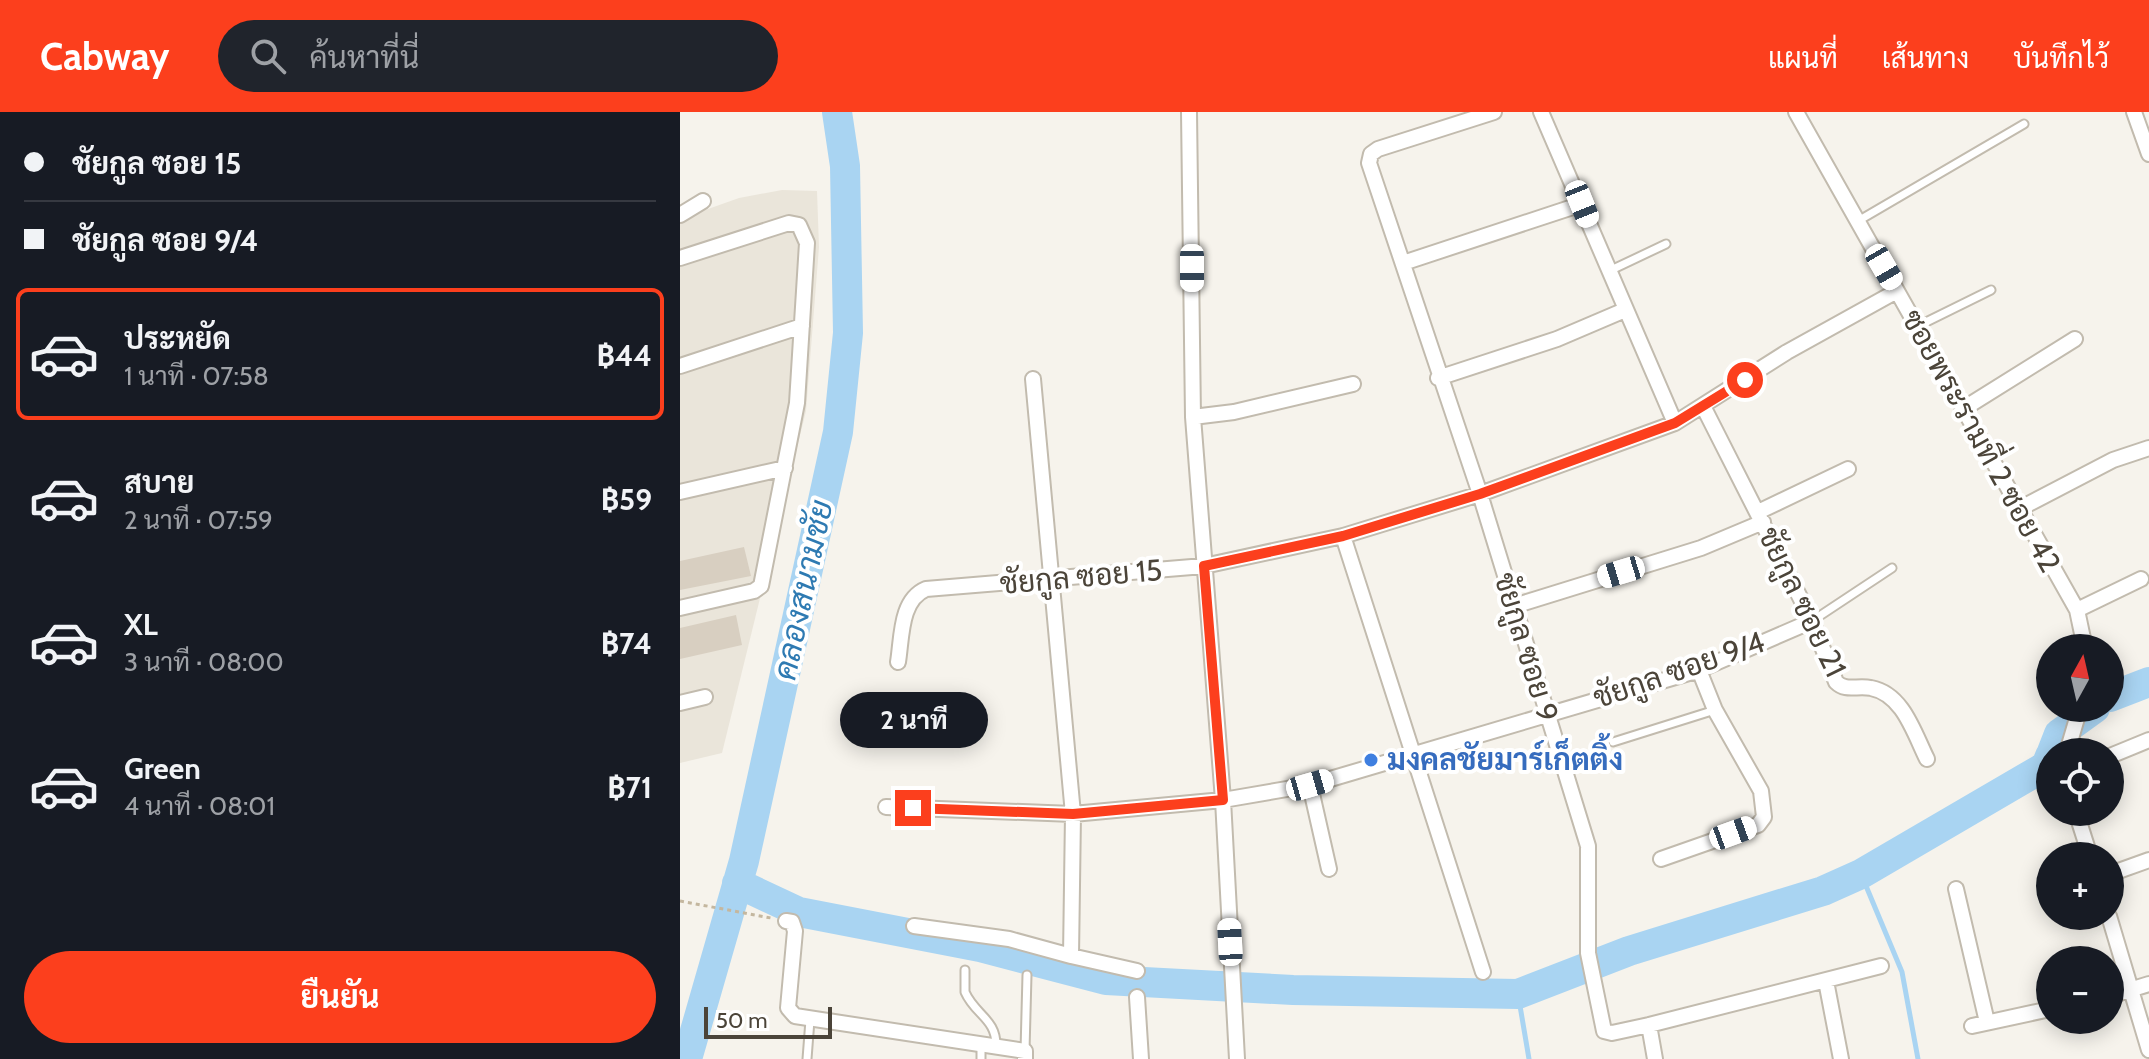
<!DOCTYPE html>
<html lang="th">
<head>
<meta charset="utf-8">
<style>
	body { margin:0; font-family:Cabin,Sarabun,sans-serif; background:#20242c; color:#f1f3f6; height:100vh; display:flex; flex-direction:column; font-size:30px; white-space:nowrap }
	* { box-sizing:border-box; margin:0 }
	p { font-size:26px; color:#9ea1a6 }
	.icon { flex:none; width:44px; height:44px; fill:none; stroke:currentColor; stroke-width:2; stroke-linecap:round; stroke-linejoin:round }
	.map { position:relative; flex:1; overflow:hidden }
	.panel { display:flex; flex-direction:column; background:#171b24; width:680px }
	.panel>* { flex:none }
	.banner { display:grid; align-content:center; height:176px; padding:0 24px; background:#171b24 }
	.needle { width:52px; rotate:8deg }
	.buttons { position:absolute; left:1356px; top:522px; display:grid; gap:16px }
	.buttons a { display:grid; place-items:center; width:88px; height:88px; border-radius:50%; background:#171b24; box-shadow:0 4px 20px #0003; font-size:40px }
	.scale { position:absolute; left:24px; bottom:20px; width:128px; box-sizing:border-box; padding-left:8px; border:4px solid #4b4439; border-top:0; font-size:22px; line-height:28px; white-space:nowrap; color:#4b4439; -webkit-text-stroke:6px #fff; paint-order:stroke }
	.end { position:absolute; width:36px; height:36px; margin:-18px; border:10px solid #fc3f1d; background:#fff; box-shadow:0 0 0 4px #fff }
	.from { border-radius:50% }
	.bubble { position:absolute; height:56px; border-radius:28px; background:#171b24; box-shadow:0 4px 20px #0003; font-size:26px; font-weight:700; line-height:56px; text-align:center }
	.car { position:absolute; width:24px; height:48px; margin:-24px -12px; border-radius:10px; box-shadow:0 0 6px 2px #0007; background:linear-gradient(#fff 24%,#345 0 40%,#fff 0 76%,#345 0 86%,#fff 0) }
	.banner b { display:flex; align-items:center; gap:28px; height:76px; font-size:30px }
	.banner b+b { border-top:2px solid #363941 }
	.banner i { width:20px; height:20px; background:#f1f3f6 }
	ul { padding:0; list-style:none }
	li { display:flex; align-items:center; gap:24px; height:132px; margin:0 16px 12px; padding:0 8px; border:4px solid transparent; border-radius:12px }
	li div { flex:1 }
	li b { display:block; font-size:30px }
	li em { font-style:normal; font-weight:700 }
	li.on { border-color:#fc3f1d }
	li>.icon { width:72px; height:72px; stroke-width:1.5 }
	.action { display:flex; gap:16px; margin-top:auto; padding:16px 24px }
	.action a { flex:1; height:92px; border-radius:48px; background:#fc3f1d; color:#fff; font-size:32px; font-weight:700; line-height:92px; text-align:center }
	header { display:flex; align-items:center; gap:48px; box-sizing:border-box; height:112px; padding:0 40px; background:#fc3f1d; color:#fff }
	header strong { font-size:38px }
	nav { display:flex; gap:44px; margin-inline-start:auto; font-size:28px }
	.search { width:560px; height:72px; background:#20242c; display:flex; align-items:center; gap:20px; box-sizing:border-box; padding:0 28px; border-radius:44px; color:#9ea1a6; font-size:30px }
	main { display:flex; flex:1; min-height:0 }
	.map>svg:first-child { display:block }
	.residential { fill:#eae5da }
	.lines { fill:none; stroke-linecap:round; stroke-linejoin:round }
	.stream { stroke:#a9d4f2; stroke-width:5 }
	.river { stroke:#a9d4f2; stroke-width:30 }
	.building { fill:#d8cfc1 }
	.lane-casing { stroke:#c2bbae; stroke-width:11 }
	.street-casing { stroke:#c2bbae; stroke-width:18 }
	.path { stroke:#c4b79f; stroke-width:3; stroke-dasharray:4 4; stroke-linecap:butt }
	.lane { stroke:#fff; stroke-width:7 }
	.street { stroke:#fff; stroke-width:14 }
	.route { stroke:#fc3f1d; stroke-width:10 }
	.shop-dot { fill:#3f7fe0; stroke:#fff; stroke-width:3 }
	.labels { text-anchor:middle; stroke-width:8; stroke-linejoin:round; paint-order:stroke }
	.street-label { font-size:30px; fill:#4b4439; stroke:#fff }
	.shop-label { font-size:30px; font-weight:bold; fill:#366cbe; stroke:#fff; text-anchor:start }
	.water-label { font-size:32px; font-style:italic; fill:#2e7ab2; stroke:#fff }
</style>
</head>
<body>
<header>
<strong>Cabway</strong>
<div class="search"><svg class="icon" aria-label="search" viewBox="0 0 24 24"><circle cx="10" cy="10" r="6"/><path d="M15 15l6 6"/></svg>ค้นหาที่นี่</div>
<nav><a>แผนที่</a><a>เส้นทาง</a><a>บันทึกไว้</a></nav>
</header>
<main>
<section class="panel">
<div class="banner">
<b><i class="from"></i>ชัยกูล ซอย 15</b>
<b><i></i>ชัยกูล ซอย 9/4</b>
</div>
<ul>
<li class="on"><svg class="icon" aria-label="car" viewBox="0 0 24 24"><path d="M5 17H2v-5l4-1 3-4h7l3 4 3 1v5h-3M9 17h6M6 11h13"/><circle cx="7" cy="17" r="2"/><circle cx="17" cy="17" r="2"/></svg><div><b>ประหยัด</b><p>1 นาที · 07:58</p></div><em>฿44</em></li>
<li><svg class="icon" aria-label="car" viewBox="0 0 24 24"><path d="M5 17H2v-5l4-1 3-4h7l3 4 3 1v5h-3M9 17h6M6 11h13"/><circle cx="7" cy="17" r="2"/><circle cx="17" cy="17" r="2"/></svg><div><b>สบาย</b><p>2 นาที · 07:59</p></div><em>฿59</em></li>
<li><svg class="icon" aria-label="car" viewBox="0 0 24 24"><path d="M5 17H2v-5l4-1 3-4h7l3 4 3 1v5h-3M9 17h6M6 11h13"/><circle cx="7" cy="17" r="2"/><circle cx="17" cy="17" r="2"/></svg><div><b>XL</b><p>3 นาที · 08:00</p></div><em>฿74</em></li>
<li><svg class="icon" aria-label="car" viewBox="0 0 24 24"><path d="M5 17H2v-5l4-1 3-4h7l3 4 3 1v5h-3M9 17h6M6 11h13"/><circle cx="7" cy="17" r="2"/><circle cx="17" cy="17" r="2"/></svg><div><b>Green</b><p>4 นาที · 08:01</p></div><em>฿71</em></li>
</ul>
<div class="action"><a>ยืนยัน</a></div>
</section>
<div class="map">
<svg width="1469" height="947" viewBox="0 0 1469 947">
	<rect width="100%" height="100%" fill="#f6f3ec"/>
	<!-- residential -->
	<path class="residential" d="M 102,78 L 137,79 L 139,135 L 126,299 L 42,641 L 0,651 L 0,107 L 59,86 Z"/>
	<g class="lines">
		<!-- stream -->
		<path class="stream" d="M 1181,762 L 1222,860 L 1238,947
			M 838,882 L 849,947"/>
		<!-- river -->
		<path class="river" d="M 1430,585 L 1469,570
			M 1372,640 L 1379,622 L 1415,596
			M 57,771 L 119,800 L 300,835 L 426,868 L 613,878 L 838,882 L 949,839 L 1143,779 L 1181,762 L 1366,654 L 1370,644
			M 7,947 L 64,749 L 158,320 L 168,221 L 165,54 L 157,0"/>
	</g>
	<!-- building -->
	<path class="building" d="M 64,435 L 71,464 L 0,478 L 0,449 Z
		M 56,503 L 62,533 L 0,547 L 0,516 Z"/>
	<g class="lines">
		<defs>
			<path id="lane" d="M 1178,109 L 1344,12
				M 929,159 L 986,132
				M 1238,214 L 1311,178
				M 1132,509 L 1212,456
				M 933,630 L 1035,598
				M 285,858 L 285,880 C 295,903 317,907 316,935
				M 301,933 L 301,947
				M 345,939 L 347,863
				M 127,947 L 130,908"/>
			<path id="street" d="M 509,0 L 513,305 L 543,688 L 557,947
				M 814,0 L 698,37 L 691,42 L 689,51 L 800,382 L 908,734 L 908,841 L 924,919 L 932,921 L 969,913 L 1201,854
				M 861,0 L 995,311
				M 1116,0 L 1397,498 L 1405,536
				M 1454,0 L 1469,42
				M 0,103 L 23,89
				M 0,146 L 109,111 L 119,113 L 127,131 L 117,291 L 81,474 L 74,479 L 0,496
				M 723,151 L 902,92
				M 0,254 L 122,214
				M 758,266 L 877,227 L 945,198
				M 353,267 L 393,702 L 391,844 L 457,859
				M 1024,296 L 1132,509 L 1156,570 C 1166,580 1177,573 1191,576 C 1223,582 1234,621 1247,647
				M 1283,297 L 1395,227
				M 513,305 L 554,300 L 673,272
				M 0,380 L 105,356
				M 1339,397 L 1433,348 L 1469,336
				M 1078,400 L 1168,357
				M 663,424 L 803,860
				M 834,494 L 1021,436 L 1083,410
				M 1397,498 L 1461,467
				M 218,550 C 222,525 220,488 246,477 L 524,454 L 663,424 L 800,382 L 995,311 L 1107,240 L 1217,179
				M 0,591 L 25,585
				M 1387,640 L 1400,596
				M 1430,644 L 1469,628
				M 630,673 L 649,757
				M 206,695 L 393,702 L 543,688 L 630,673 L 1019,558 L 1132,509
				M 1396,700 L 1410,744
				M 981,747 L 1078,713 L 1084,705 L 1081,679 L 1035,598 L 1019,558
				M 1430,762 L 1469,748
				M 1276,777 L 1307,910
				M 1429,804 L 1469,938
				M 106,809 L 112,810 L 115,819 L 108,896 L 115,904 L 345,939 L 345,947
				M 234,814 L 329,827 L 391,844
				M 1146,869 L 1161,947
				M 1430,884 L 1469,872
				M 457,885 L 461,947
				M 969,913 L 975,947
				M 1292,914 L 1370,897"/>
		</defs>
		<!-- lane casing -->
		<use href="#lane" class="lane-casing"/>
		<!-- street casing -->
		<use href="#street" class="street-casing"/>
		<!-- path -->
		<path class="path" d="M 0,789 L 91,806"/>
		<!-- lane -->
		<use href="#lane" class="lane"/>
		<!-- street -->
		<use href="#street" class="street"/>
	</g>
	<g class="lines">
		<!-- route -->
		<path class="route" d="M 233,696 L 393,702 L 543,688 L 524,454 L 663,424 L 800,382 L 995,311 L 1065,268"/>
	</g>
	<!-- markers -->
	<circle class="shop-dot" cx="691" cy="648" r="8"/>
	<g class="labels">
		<!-- street labels -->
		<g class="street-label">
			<text transform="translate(1301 329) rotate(61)" y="10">ซอยพระรามที่ 2 ซอย 42</text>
			<text transform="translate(401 465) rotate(-5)" y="10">ชัยกูล ซอย 15</text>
			<text transform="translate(1122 490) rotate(64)" y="10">ชัยกูล ซอย 21</text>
			<text transform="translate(846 535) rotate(73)" y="10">ชัยกูล ซอย 9</text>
			<text transform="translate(999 558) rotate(-19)" y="10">ชัยกูล ซอย 9/4</text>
		</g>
		<!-- shop labels -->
		<g class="shop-label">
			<text x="707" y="658">มงคลชัยมาร์เก็ตติ้ง</text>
		</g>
		<!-- water labels -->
		<g class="water-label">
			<text transform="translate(123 478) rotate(-78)" y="11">คลองสนามชัย</text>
		</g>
	</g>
</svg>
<div class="buttons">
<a><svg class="needle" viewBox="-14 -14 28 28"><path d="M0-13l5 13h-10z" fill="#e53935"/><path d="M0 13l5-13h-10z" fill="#9ea1a6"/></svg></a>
<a><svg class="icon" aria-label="locate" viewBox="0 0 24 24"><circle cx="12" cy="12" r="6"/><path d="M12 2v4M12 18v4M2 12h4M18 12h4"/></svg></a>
<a>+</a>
<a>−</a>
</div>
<div class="scale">50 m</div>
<i class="end from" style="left:1065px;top:268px"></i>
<i class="end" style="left:233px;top:696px"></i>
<div class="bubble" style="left:160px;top:580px;width:148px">2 นาที</div>
<i class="car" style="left:902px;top:92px;rotate:158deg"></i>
<i class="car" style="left:1204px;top:155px;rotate:150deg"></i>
<i class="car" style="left:512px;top:156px;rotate:180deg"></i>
<i class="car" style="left:941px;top:460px;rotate:253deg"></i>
<i class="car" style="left:630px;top:673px;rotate:74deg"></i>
<i class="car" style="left:1053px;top:721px;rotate:70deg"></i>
<i class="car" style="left:550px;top:830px;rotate:357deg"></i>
</div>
</main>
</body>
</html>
